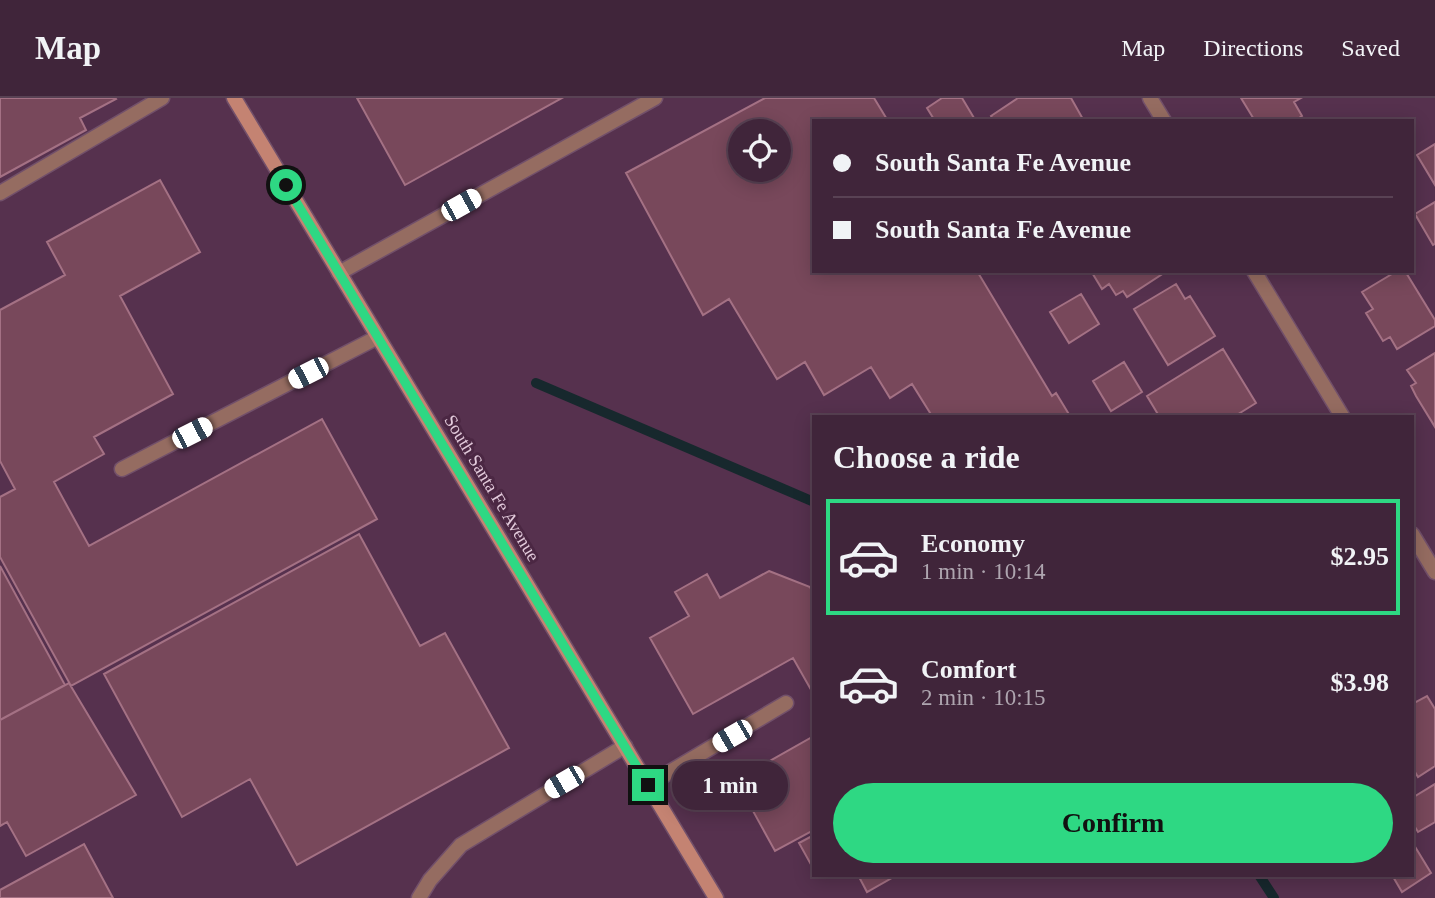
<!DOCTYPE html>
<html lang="en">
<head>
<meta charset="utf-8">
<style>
	body { margin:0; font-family:Georgia,serif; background:#472d42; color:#f1f3f6; height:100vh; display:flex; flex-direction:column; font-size:26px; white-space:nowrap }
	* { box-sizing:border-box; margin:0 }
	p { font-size:23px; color:#aea5af }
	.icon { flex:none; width:38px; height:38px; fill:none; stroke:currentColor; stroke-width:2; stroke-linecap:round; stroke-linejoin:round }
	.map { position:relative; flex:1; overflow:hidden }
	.details { position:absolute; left:812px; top:317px; width:602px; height:462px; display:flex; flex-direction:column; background:#40253a; border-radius:0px; box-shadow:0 4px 18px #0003,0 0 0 2px #594254 }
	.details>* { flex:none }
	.banner { position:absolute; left:812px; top:21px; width:602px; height:154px; border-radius:0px; box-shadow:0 4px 18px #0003,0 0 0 2px #594254; display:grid; align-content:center; height:154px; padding:0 21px; background:#40253a }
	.buttons { position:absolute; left:728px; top:21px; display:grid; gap:14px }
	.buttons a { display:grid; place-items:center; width:63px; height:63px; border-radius:50%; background:#40253a; box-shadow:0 4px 18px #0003,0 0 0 2px #594254; font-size:35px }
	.end { position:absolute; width:32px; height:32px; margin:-16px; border:9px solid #2ed883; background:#111; box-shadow:0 0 0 4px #111 }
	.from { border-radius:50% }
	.bubble { position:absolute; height:49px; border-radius:24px; background:#40253a; box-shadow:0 4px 18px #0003,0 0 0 2px #594254; font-size:23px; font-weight:700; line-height:49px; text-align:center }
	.car { position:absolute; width:21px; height:42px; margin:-21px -10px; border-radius:9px; box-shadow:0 0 5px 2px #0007; background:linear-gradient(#fff 24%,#345 0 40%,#fff 0 76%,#345 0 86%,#fff 0) }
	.banner b { display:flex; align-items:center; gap:24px; height:66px; font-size:26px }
	.banner b+b { border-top:2px solid #594254 }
	.banner i { width:18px; height:18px; background:#f1f3f6 }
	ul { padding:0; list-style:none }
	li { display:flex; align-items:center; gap:21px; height:116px; margin:0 14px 10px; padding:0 7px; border:4px solid transparent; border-radius:0px }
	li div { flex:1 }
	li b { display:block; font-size:26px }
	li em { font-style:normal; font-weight:700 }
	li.active { border-color:#2ed883 }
	li>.icon { width:63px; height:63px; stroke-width:1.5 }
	h2 { padding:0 21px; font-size:32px; line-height:84px }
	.button { display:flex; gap:14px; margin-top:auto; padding:14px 21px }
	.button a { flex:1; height:80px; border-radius:42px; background:#2ed883; color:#111; font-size:28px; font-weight:700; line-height:80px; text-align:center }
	header { display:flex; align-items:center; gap:42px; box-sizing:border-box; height:98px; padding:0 35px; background:#40253a; border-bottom:2px solid #594254 }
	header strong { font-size:33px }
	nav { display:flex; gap:38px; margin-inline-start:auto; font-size:24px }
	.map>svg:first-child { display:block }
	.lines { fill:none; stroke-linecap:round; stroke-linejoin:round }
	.stream { stroke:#17282d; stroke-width:10 }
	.building { fill:#78485b; stroke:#a47184; stroke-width:2; fill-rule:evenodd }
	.service-casing { stroke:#72506a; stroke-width:17 }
	.minor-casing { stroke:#72506a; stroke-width:17 }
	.secondary-casing { stroke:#72506a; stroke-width:17 }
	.service { stroke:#956c61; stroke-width:14 }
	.minor { stroke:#956c61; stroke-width:14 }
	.secondary { stroke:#c48372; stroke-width:14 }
	.route { stroke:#2ed883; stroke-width:9 }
	.labels { text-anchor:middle; stroke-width:6; stroke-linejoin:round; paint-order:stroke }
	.street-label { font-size:18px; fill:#e3cbdc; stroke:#4b2743 }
</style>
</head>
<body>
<header>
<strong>Map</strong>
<nav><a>Map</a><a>Directions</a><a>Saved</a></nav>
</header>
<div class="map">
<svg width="1435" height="800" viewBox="0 0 1435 800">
	<rect width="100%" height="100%" fill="#56314e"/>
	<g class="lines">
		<!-- stream -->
		<path class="stream" d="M 536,285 L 814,404
			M 1259,777 L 1274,800"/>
	</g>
	<!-- building -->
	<path class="building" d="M 0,0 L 115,0 L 116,1 L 80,20 L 86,32 L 0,79 Z
		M 357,0 L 562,0 L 405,87 Z
		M 765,0 L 874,0 L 888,23 L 814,23 L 814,173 L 977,173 L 1052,298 L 1056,295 L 1070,318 L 932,318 L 912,286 L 890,300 L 871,269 L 824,297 L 805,264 L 777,281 L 729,201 L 703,217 L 626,75 ZM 740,33 L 779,33 L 779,72 L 740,72 Z
		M 942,0 L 962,0 L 974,20 L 970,23 L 935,23 L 927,10 Z
		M 1018,0 L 1071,0 L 1084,23 L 994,23 L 991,18 Z
		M 1241,0 L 1301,0 L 1294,4 L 1302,18 L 1294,23 L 1255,23 Z
		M 1435,46 L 1435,87 L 1417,57 Z
		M 160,82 L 200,154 L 120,198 L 173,296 L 94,339 L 104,356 L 54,384 L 89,448 L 322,321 L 377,421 L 71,588 L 0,459 L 0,399 L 15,391 L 0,363 L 0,212 L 65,177 L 47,144 Z
		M 1435,104 L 1435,146 L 1433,147 L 1415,116 Z
		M 1091,173 L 1167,173 L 1127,199 L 1123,193 L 1116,197 L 1109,186 L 1102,191 Z
		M 1397,173 L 1405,173 L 1435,222 L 1435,228 L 1397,251 L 1390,239 L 1383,243 L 1366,215 L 1373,211 L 1362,194 Z
		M 1176,186 L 1185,201 L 1190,198 L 1215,238 L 1168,267 L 1134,211 Z
		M 1081,196 L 1099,226 L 1069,245 L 1050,214 Z
		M 1223,251 L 1256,305 L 1235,318 L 1159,318 L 1147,298 Z
		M 1435,255 L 1435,329 L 1416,298 L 1411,288 L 1416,285 L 1407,272 Z
		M 1124,264 L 1142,294 L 1111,313 L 1093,283 Z
		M 359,436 L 420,548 L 445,535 L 509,650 L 297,767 L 250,681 L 182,719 L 104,576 Z
		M 0,468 L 65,587 L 0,622 Z
		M 769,473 L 810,489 L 814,497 L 814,597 L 793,560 L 693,616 L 650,540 L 689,518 L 675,494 L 707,476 L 720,500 Z
		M 69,585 L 136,697 L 26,758 L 7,724 L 0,728 L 0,622 Z
		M 1427,598 L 1435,611 L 1435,668 L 1418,679 L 1412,669 L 1412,606 Z
		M 814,638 L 814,732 L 775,753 L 736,682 Z
		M 1435,686 L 1435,724 L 1418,734 L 1412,724 L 1412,700 Z
		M 814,737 L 814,772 L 799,745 Z
		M 84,746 L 113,800 L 0,800 L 0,792 Z
		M 1414,747 L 1431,775 L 1402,794 L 1392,777 L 1412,777 L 1412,748 Z
		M 858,777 L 897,777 L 867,794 Z"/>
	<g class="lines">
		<defs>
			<path id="service" d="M 0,95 L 162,0
				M 339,175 L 655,0
				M 122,371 L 378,239
				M 648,687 L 786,605
				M 419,800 L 430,782 L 461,747 L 625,648"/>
			<path id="minor" d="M 1150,0 L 1164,23
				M 1254,173 L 1342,318
				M 1412,436 L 1435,474"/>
			<path id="secondary" d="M 234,0 L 716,800"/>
		</defs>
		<!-- service casing -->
		<use href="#service" class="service-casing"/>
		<!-- minor casing -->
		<use href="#minor" class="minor-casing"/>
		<!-- secondary casing -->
		<use href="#secondary" class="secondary-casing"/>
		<!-- service -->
		<use href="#service" class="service"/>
		<!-- minor -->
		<use href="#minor" class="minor"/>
		<!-- secondary -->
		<use href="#secondary" class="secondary"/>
	</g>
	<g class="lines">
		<!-- route -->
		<path class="route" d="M 286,87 L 648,687"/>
	</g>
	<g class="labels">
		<!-- street labels -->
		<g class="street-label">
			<text transform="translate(492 390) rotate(59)" y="6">South Santa Fe Avenue</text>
		</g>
	</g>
</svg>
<div class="buttons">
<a><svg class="icon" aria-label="locate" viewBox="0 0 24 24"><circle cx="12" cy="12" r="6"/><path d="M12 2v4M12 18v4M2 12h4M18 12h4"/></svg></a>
</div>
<i class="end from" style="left:286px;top:87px"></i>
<i class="end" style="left:648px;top:687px"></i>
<div class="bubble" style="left:672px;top:663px;width:116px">1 min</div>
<i class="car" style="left:461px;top:107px;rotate:61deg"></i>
<i class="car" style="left:308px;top:275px;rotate:243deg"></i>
<i class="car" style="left:192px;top:335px;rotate:63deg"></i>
<i class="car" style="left:732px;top:638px;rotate:240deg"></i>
<i class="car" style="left:564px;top:684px;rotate:240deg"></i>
<div class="banner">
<b><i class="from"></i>South Santa Fe Avenue</b>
<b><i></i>South Santa Fe Avenue</b>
</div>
<section class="details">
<h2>Choose a ride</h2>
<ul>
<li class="active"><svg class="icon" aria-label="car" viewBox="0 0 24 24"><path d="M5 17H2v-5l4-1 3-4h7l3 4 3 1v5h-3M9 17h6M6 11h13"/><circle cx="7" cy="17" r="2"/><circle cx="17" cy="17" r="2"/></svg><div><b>Economy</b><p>1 min · 10:14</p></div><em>$2.95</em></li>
<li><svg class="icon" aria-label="car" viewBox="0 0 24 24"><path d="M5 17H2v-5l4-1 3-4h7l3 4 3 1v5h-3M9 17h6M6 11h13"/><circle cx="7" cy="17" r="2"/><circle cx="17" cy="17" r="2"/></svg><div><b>Comfort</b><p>2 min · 10:15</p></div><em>$3.98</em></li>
</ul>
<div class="button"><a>Confirm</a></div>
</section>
</div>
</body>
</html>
